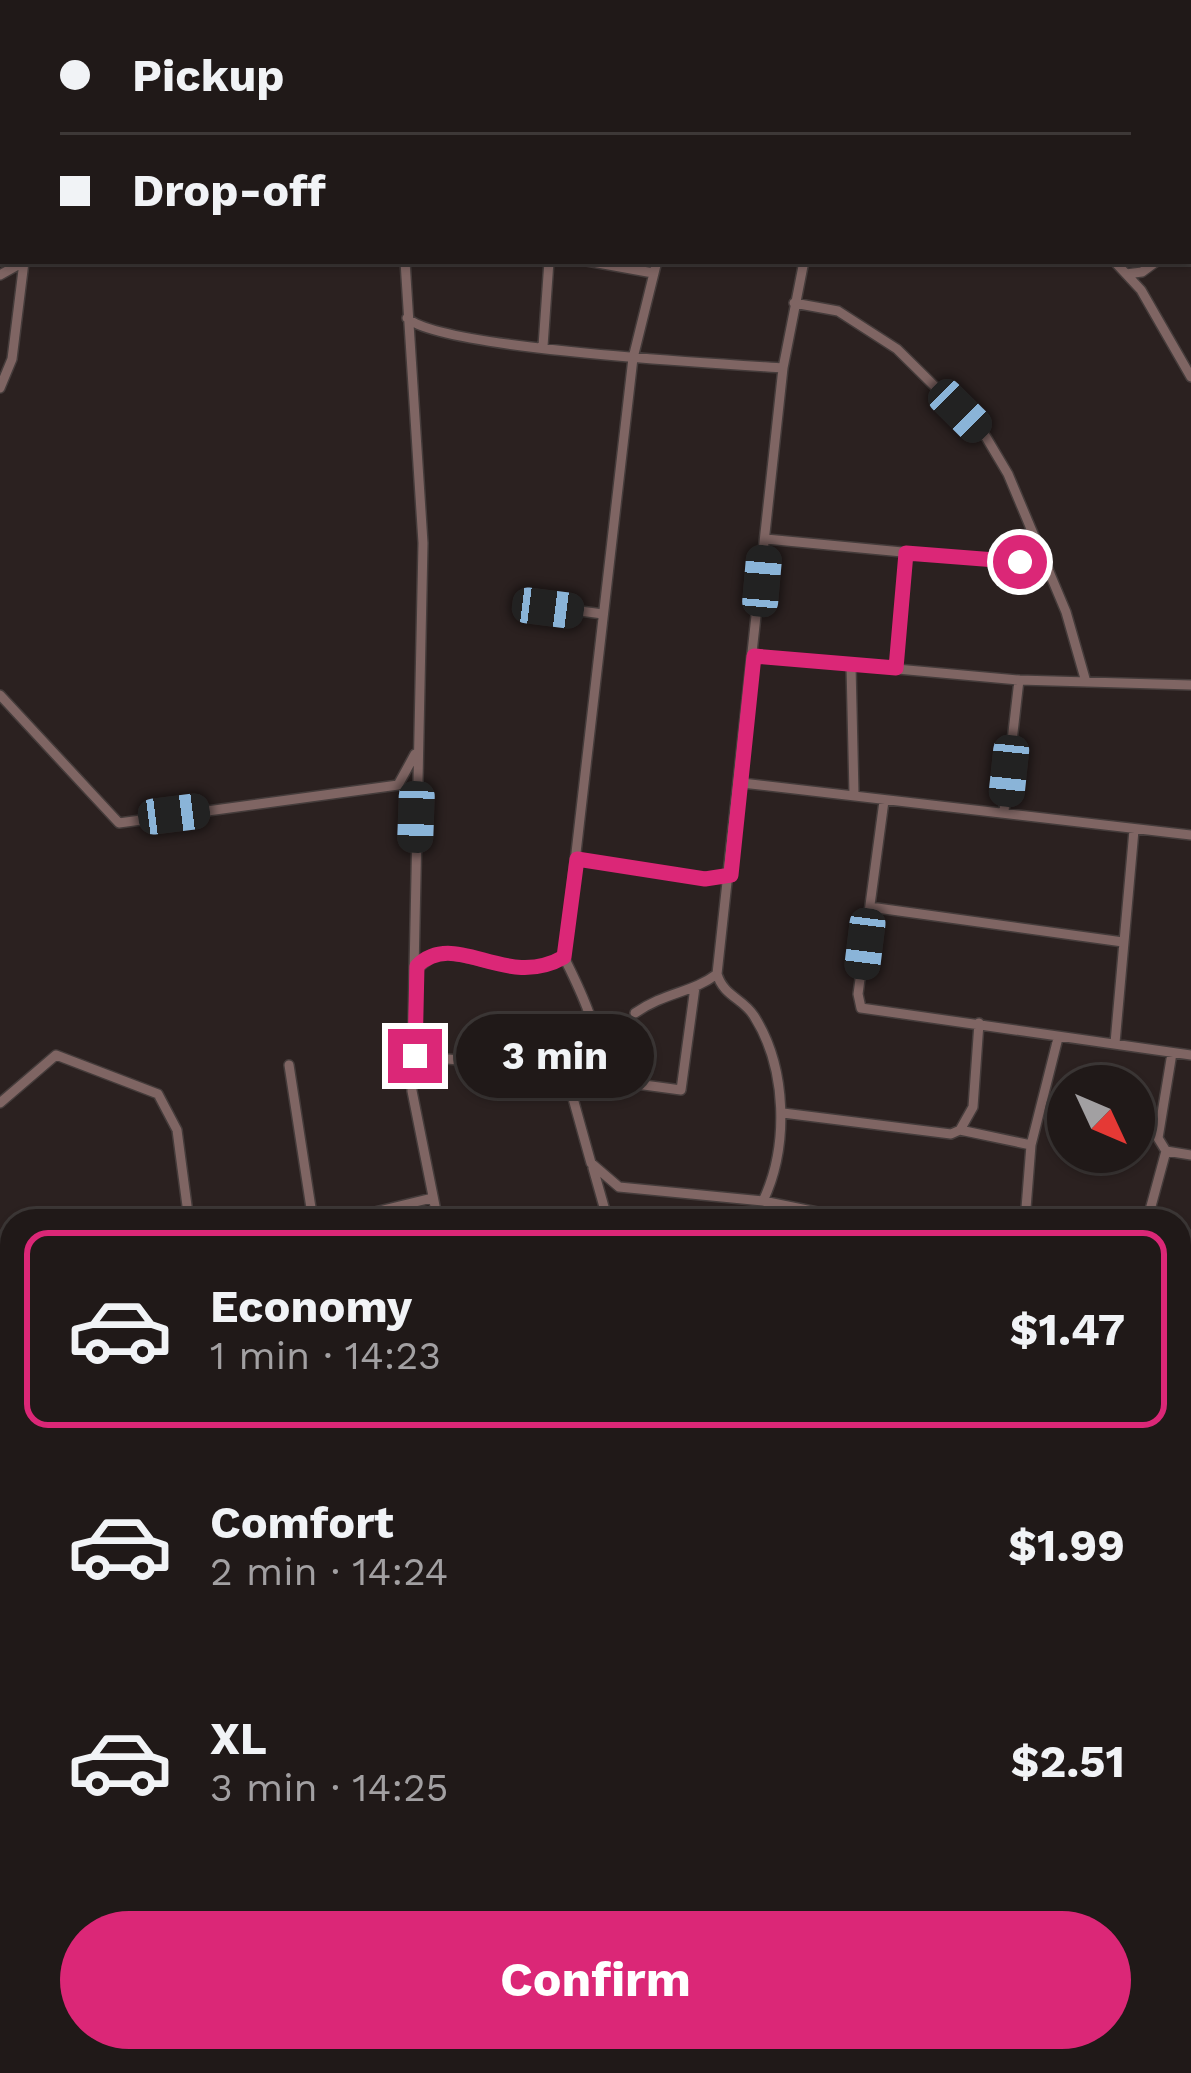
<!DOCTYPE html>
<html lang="en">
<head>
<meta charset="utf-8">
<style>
	body { margin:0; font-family:"Work Sans",sans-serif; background:#2d2625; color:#f1f3f6; height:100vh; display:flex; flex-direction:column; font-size:45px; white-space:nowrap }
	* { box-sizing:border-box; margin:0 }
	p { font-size:39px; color:#a2a0a2 }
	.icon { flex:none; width:66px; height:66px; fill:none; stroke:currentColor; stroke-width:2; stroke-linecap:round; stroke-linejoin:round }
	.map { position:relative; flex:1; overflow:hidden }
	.drawer { position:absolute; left:0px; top:1209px; width:1191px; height:864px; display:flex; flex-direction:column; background:#201918; border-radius:36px 36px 0 0; box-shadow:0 3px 9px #0004,0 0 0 3px #3d3837 }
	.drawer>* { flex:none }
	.top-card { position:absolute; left:0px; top:0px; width:1191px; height:264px; box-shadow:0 3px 9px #0004,0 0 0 3px #3d3837; display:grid; align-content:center; height:264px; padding:0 60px; background:#201918 }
	.needle { width:78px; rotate:134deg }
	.buttons { position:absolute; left:1047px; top:1065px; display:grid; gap:24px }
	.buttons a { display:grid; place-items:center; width:108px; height:108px; border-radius:50%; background:#201918; box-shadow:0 3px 9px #0004,0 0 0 3px #3d3837; font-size:60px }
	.end { position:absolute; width:54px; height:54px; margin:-27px; border:15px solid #db2777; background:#fff; box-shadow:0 0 0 6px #fff }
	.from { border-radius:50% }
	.bubble { position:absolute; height:84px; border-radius:42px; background:#201918; box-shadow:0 3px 9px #0004,0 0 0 3px #3d3837; font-size:39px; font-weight:700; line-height:84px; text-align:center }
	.car { position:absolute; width:36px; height:72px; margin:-36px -18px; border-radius:15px; box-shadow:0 0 9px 3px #0007; background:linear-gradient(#222 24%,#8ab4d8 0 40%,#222 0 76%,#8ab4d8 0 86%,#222 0) }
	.top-card b { display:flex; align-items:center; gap:42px; height:114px; font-size:45px }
	.top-card b+b { border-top:3px solid #3d3837 }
	.top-card i { width:30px; height:30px; background:#f1f3f6 }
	ul { padding:21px 0 0; list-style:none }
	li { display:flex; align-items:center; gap:36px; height:198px; margin:0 24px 18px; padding:0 36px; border:6px solid transparent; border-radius:24px }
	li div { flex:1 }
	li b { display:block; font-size:45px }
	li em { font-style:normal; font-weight:700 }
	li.selected { border-color:#db2777 }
	li>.icon { width:108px; height:108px; stroke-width:1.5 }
	.action { display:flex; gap:24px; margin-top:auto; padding:24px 60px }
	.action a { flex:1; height:138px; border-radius:72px; background:#db2777; color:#fff; font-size:48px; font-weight:700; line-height:138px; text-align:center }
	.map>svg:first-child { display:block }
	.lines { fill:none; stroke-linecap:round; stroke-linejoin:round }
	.minor-casing { stroke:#453c3b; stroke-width:12 }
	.minor { stroke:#7f6563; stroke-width:9 }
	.route { stroke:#db2777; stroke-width:15 }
</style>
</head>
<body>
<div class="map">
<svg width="1191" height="2073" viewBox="0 0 1191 2073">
	<rect width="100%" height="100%" fill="#2b2120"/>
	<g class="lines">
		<defs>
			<path id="minor" d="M 409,0 L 421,3
				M 992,0 L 994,3
				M 271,3 L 272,0
				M 397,3 L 398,0
				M 508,3 L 508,0
				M 606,3 L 606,0
				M 787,3 L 788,0
				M 930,3 L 940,0
				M 1092,3 L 1095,0
				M 1188,36 L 1191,32
				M 1188,175 L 1191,173
				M 1188,188 L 1191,191
				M 1188,247 L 1191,246
				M 405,261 L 423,543 L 414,971
				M 587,261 L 653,273
				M 1114,261 L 1141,290 L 1191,377
				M 1126,274 L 1142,272 L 1157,261
				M 0,275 L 25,261
				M 794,303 L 838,311 L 897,349 L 986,437 L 1008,474 L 1066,612 L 1086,682
				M 407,318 C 441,349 722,364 783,368
				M 543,346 L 549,261
				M 0,388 L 12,359 L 24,262
				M 766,539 L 1007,562 L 1038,553
				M 534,605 L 603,614
				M 754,656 L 1019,680 L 1191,685
				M 851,666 L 854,794
				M 896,667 L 906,553
				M 0,695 L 119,823 L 398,785 L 415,754
				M 742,783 L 1191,835
				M 884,801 L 858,994 L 861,1008 L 1191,1055
				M 1004,811 L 1019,680
				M 577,859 L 705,879 L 731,875
				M 870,907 L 1123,942
				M 695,987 L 681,1090 L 592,1078 L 569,1084 L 591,1163 L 619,1187 L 763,1201 L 861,1221
				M 635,1013 C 665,992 692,993 717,974
				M 1115,1043 L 1134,830
				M 1172,1053 L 1158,1138 L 1166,1151 L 1191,1155
				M 415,1056 L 491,1063 L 572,1081
				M 289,1065 L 313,1221
				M 592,1078 C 608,1040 580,991 564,957 L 633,358 L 657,261
				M 0,1103 L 56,1055 L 158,1094 L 177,1130 L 189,1221
				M 783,1113 L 951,1134 L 960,1130 L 973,1107 L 979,1023
				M 960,1130 L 1031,1145
				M 593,1168 L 608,1221
				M 763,1201 C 789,1146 787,1068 754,1016 C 743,998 724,997 717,974 L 783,368 L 804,261
				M 338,1221 L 432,1198
				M 438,1221 L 412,1091 L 414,971 L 437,953 C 483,955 520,982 564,957
				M 764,1221 L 772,1203
				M 1025,1221 L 1031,1145 L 1058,1038
				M 1147,1221 L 1166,1151
				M 1179,1272 L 1191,1274
				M 0,1287 L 12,1286
				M 1179,1363 L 1191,1374
				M 0,1419 L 12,1417
				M 1179,1452 L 1191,1442
				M 1179,1493 L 1191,1507
				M 0,1533 L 12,1556
				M 1179,1537 L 1191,1534
				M 0,1723 L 12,1719
				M 0,1737 L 12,1764
				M 1179,1804 L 1191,1794
				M 1179,1848 L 1191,1866
				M 0,1904 L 12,1902
				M 1179,1941 L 1191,1937
				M 1179,2004 L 1191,1999
				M 134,2061 L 142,2073
				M 245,2061 L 252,2073
				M 403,2061 L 409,2073
				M 483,2061 L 495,2073
				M 758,2061 L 766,2073
				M 909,2061 L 917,2073
				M 0,2065 L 6,2073
				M 67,2073 L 87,2061
				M 206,2073 L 223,2061
				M 430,2073 L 447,2061
				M 647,2073 L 665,2061"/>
		</defs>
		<!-- minor casing -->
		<use href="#minor" class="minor-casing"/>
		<!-- minor -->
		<use href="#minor" class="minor"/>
	</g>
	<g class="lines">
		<!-- route -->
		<path class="route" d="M 415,1056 L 417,966 C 456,928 505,991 564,957 L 577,859 L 705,879 L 731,875 L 754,656 L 896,668 L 906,553 L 1020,562"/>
	</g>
</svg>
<div class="buttons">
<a><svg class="needle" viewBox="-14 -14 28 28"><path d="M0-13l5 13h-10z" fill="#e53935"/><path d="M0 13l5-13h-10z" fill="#a2a0a2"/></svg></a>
</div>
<i class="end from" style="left:1020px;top:562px"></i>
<i class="end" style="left:415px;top:1056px"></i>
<div class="bubble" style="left:456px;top:1014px;width:198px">3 min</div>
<i class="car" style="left:960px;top:411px;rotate:135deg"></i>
<i class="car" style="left:762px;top:581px;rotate:5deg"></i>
<i class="car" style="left:548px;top:608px;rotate:97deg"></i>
<i class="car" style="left:1009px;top:771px;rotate:186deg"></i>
<i class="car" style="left:174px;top:814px;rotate:83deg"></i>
<i class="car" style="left:416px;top:817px;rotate:182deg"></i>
<i class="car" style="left:865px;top:944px;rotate:187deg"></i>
<div class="top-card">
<b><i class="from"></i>Pickup</b>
<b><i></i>Drop-off</b>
</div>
<section class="drawer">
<ul>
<li class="selected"><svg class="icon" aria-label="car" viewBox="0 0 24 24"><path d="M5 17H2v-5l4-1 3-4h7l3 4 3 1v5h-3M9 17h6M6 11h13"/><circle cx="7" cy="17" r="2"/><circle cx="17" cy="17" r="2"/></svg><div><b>Economy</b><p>1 min · 14:23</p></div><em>$1.47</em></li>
<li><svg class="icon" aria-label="car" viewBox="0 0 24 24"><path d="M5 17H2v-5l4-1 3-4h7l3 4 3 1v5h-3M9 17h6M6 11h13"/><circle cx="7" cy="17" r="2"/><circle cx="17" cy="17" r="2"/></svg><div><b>Comfort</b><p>2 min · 14:24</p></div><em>$1.99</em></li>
<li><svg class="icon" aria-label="car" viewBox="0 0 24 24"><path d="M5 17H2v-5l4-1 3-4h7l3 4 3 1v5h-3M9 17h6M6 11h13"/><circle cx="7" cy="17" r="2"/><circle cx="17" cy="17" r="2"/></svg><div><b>XL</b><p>3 min · 14:25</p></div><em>$2.51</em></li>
</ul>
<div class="action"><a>Confirm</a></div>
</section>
</div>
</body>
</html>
